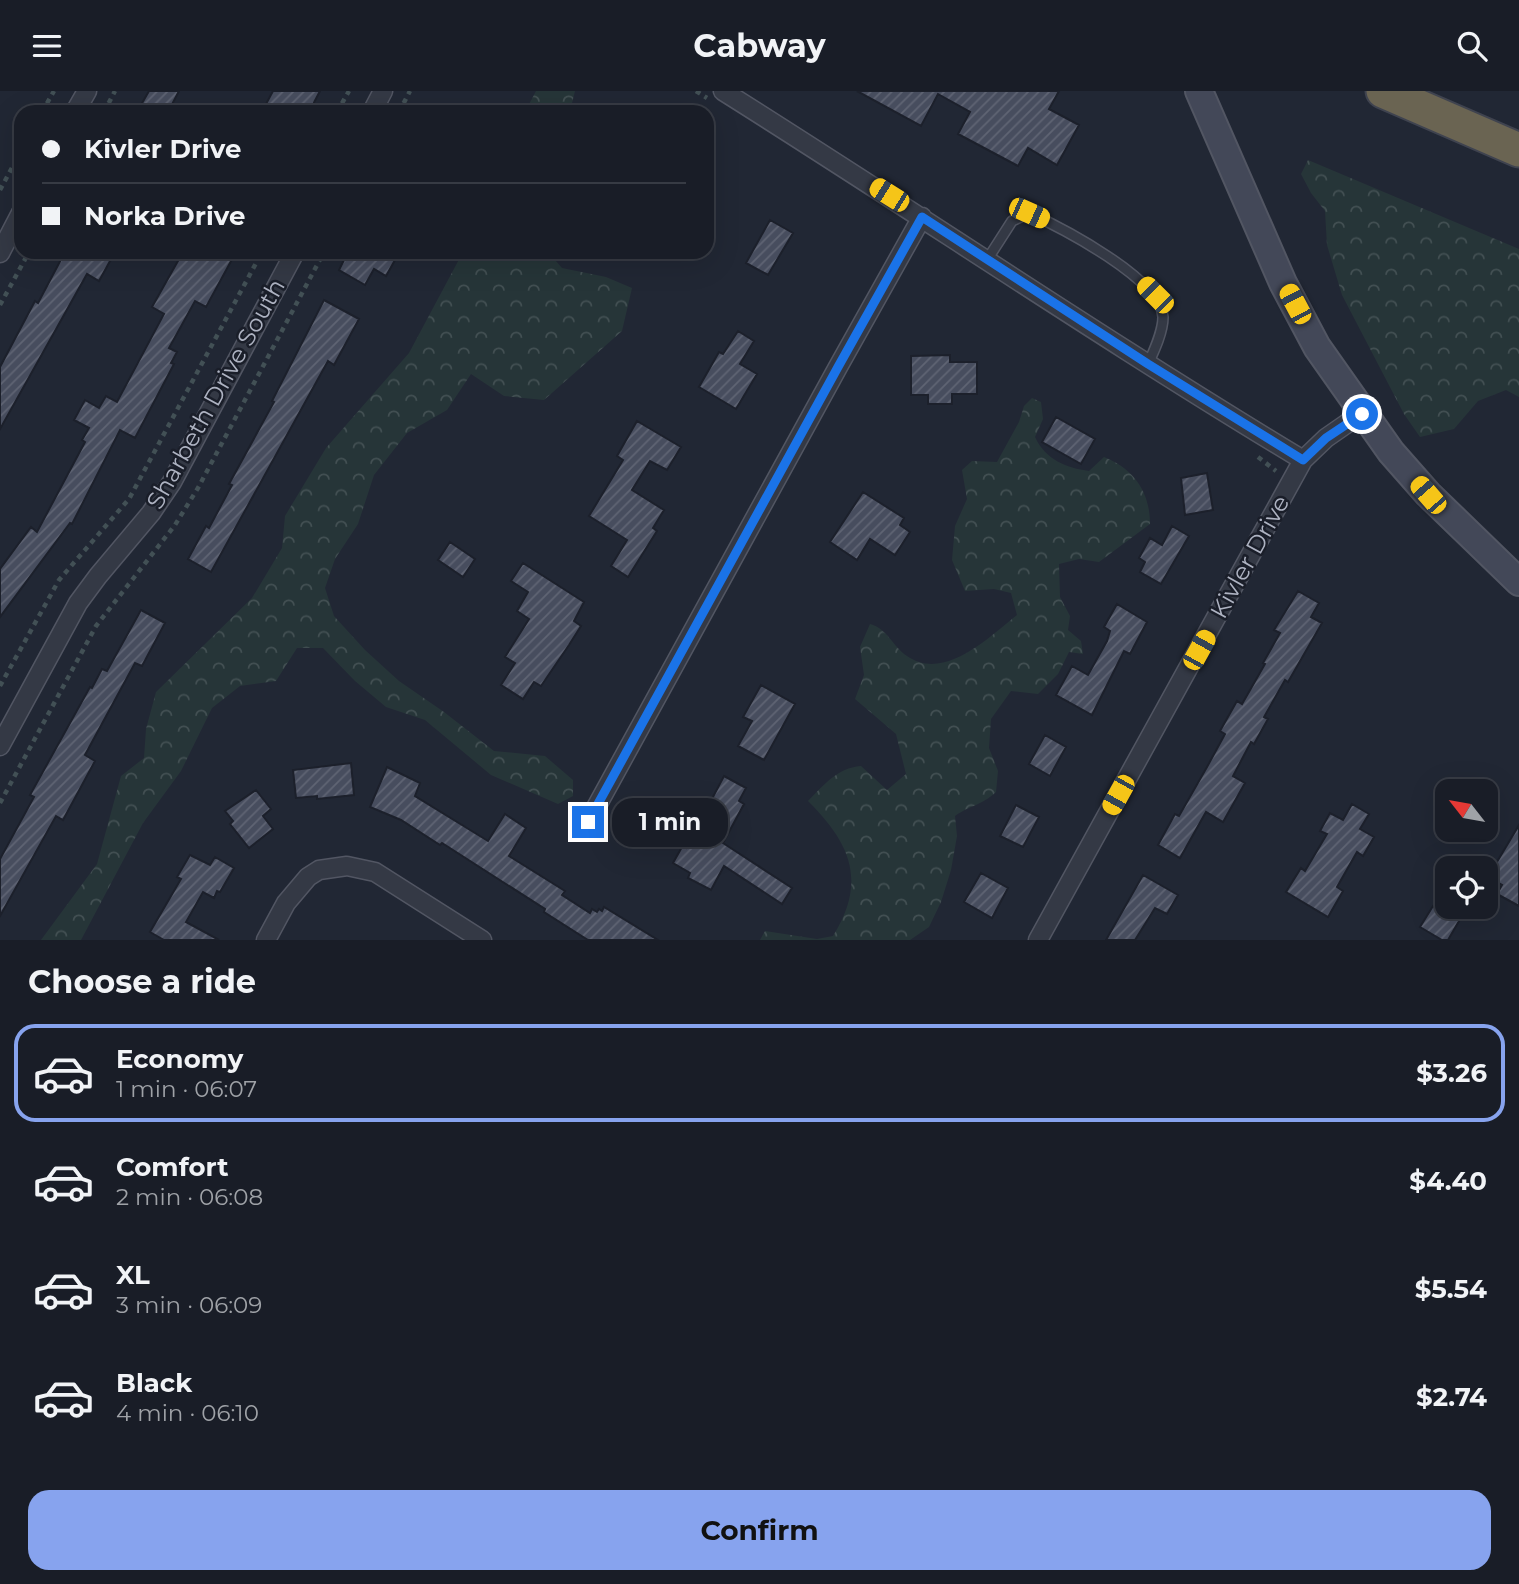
<!DOCTYPE html>
<html lang="en">
<head>
<meta charset="utf-8">
<style>
	body { margin:0; font-family:Montserrat,sans-serif; background:#22262f; color:#f1f3f6; height:100vh; display:flex; flex-direction:column; font-size:26px; white-space:nowrap }
	* { box-sizing:border-box; margin:0 }
	p { font-size:23px; color:#9fa2a7 }
	.icon { flex:none; width:38px; height:38px; fill:none; stroke:currentColor; stroke-width:2; stroke-linecap:round; stroke-linejoin:round }
	.map { position:relative; height:849px; overflow:hidden }
	.details { display:flex; flex-direction:column; background:#191d27; flex:1 }
	.details>* { flex:none }
	.hud { position:absolute; left:14px; top:14px; width:700px; height:154px; border-radius:21px; box-shadow:0 7px 28px #0002,0 0 0 2px #373b44; display:grid; align-content:center; height:154px; padding:0 28px; background:#191d27 }
	.needle { width:46px; rotate:301deg }
	.buttons { position:absolute; left:1435px; top:688px; display:grid; gap:14px }
	.buttons a { display:grid; place-items:center; width:63px; height:63px; border-radius:14px; background:#191d27; box-shadow:0 7px 28px #0002,0 0 0 2px #373b44; font-size:35px }
	.end { position:absolute; width:32px; height:32px; margin:-16px; border:9px solid #1a73e8; background:#fff; box-shadow:0 0 0 4px #fff }
	.from { border-radius:50% }
	.bubble { position:absolute; height:49px; border-radius:21px; background:#191d27; box-shadow:0 7px 28px #0002,0 0 0 2px #373b44; font-size:23px; font-weight:700; line-height:49px; text-align:center }
	.car { position:absolute; width:21px; height:42px; margin:-21px -10px; border-radius:9px; box-shadow:0 0 5px 2px #0007; background:linear-gradient(#f5c518 24%,#345 0 40%,#f5c518 0 76%,#345 0 86%,#f5c518 0) }
	.hud b { display:flex; align-items:center; gap:24px; height:66px; font-size:26px }
	.hud b+b { border-top:2px solid #373b44 }
	.hud i { width:18px; height:18px; background:#f1f3f6 }
	ul { padding:0; list-style:none }
	li { display:flex; align-items:center; gap:21px; height:98px; margin:0 14px 10px; padding:0 14px; border:4px solid transparent; border-radius:21px }
	li div { flex:1 }
	li b { display:block; font-size:26px }
	li em { font-style:normal; font-weight:700 }
	li.selected { border-color:#87a3ee }
	li>.icon { width:63px; height:63px; stroke-width:1.5 }
	h2 { padding:0 28px; font-size:32px; line-height:84px }
	.cta { display:flex; gap:14px; margin-top:auto; padding:14px 28px }
	.cta a { flex:1; height:80px; border-radius:21px; background:#87a3ee; color:#111; font-size:28px; font-weight:700; line-height:80px; text-align:center }
	header { display:flex; justify-content:space-between; align-items:center; height:91px; padding:0 28px; background:#191d27; font-size:32px; font-weight:700 }
	.map>svg:first-child { display:block }
	.forest { fill:url(#forest-crowns) }
	.building { fill:url(#building-hatch); stroke:#1c202b; stroke-width:2 }
	.lines { fill:none; stroke-linecap:round; stroke-linejoin:round }
	.lane-casing { stroke:#525663; stroke-width:12 }
	.street-casing { stroke:#525663; stroke-width:21 }
	.secondary-casing { stroke:#525663; stroke-width:30 }
	.highway-casing { stroke:#3f434f; stroke-width:37 }
	.path { stroke:#425055; stroke-width:4.5; stroke-dasharray:5 5; stroke-linecap:butt }
	.lane { stroke:#343945; stroke-width:9 }
	.street { stroke:#343945; stroke-width:18 }
	.secondary { stroke:#434858; stroke-width:26 }
	.highway { stroke:#6a6452; stroke-width:33 }
	.route { stroke:#1a73e8; stroke-width:9 }
	.labels { text-anchor:middle; stroke-width:5; stroke-linejoin:round; paint-order:stroke }
	.street-label { font-size:24px; fill:#aeb3c2; stroke:#1a1e29 }
</style>
</head>
<body>
<header><svg class="icon" aria-label="menu" viewBox="0 0 24 24"><path d="M4 6h16M4 12h16M4 18h16"/></svg>Cabway<svg class="icon" aria-label="search" viewBox="0 0 24 24"><circle cx="10" cy="10" r="6"/><path d="M15 15l6 6"/></svg></header>
<div class="map">
<svg width="1519" height="849" viewBox="0 0 1519 849">
	<defs>
		<pattern id="forest-crowns" width="20" height="18" patternUnits="userSpaceOnUse" patternTransform="scale(1.75)"><rect width="20" height="18" fill="#263538"/><path d="M2 6a3 3 0 1 1 6 0M12 15a3 3 0 1 1 6 0" fill="none" stroke="#435053"/></pattern>
		<pattern id="building-hatch" width="6" height="6" patternUnits="userSpaceOnUse" patternTransform="scale(1.75)"><rect width="6" height="6" fill="#474d5e"/><path d="M-1 1l2-2M0 6l6-6M5 7l2-2" fill="none" stroke="#5f6473"/></pattern>
	</defs>
	<rect width="100%" height="100%" fill="#212734"/>
	<!-- forest -->
	<path class="forest" d="M 536,0 L 575,0 L 570,20 L 525,21 Z
		M 1308,69 L 1519,158 L 1519,306 L 1506,299 L 1478,310 L 1454,338 L 1420,346 L 1404,323 L 1342,204 L 1327,154 L 1325,120 L 1311,102 L 1301,83 Z
		M 463,161 L 548,161 L 562,177 L 606,186 L 632,197 L 622,240 L 544,309 L 504,305 L 471,283 L 447,319 L 407,342 L 374,384 L 358,433 L 335,468 L 325,497 L 334,525 L 365,559 L 399,590 L 444,621 L 494,660 L 545,665 L 573,689 L 573,705 L 558,713 L 491,684 L 425,629 L 386,616 L 355,590 L 323,557 L 297,557 L 276,590 L 240,595 L 212,617 L 181,680 L 143,732 L 81,849 L 41,849 L 97,773 L 121,685 L 144,667 L 146,638 L 156,601 L 252,507 L 282,457 L 285,425 L 326,357 L 409,262 Z
		M 1032,307 L 1041,311 L 1043,328 L 1035,346 C 1045,368 1066,377 1089,380 L 1104,366 C 1134,378 1150,401 1150,433 L 1099,471 L 1079,468 L 1059,473 L 1060,506 L 1070,525 L 1068,539 L 1081,550 L 1083,563 L 1069,561 L 1058,583 L 1038,603 L 1011,600 L 991,628 L 989,657 L 998,680 L 996,701 C 981,715 970,714 955,725 L 957,745 L 951,779 L 941,811 L 929,836 L 910,849 L 760,849 L 765,840 L 817,848 L 833,845 C 867,790 851,753 808,710 C 824,694 837,677 861,675 L 887,699 L 906,683 L 896,643 L 855,608 L 864,584 L 860,556 L 870,533 C 887,537 893,556 907,565 C 944,591 988,547 1017,524 L 1011,502 L 994,498 L 965,500 L 952,469 L 955,435 L 967,408 L 962,379 L 972,370 L 997,371 L 1019,331 L 1024,315 Z"/>
	<!-- building -->
	<path class="building" d="M 149,0 L 179,0 L 168,21 L 137,21 Z
		M 273,0 L 320,0 L 309,21 L 280,21 L 266,13 Z
		M 857,0 L 1059,0 L 1049,18 L 1079,34 L 1057,74 L 1028,57 L 1018,75 L 958,43 L 970,21 L 938,3 L 921,35 Z
		M 770,129 L 793,142 L 768,184 L 746,172 Z
		M 65,161 L 115,161 L 99,190 L 87,183 L 0,338 L 0,276 L 35,210 L 38,212 Z
		M 183,161 L 236,161 L 206,216 L 195,210 L 169,257 L 177,261 L 171,272 L 174,273 L 135,347 L 120,339 L 72,433 L 70,432 L 0,526 L 0,478 L 31,436 L 37,441 L 85,351 L 82,349 L 89,337 L 74,329 L 85,309 L 99,317 L 106,305 L 117,311 L 164,223 L 152,216 Z
		M 344,161 L 383,161 L 395,169 L 386,185 L 374,178 L 365,194 L 339,179 L 347,163 Z
		M 324,209 L 359,228 L 334,274 L 328,270 L 211,481 L 188,468 L 206,435 L 209,437 L 232,394 L 229,393 L 274,311 L 272,310 Z
		M 738,240 L 754,250 L 740,273 L 757,283 L 736,318 L 699,296 L 719,261 L 723,263 Z
		M 950,264 L 950,271 L 977,271 L 977,303 L 952,303 L 952,313 L 928,313 L 928,304 L 911,304 L 911,265 Z
		M 1056,326 L 1095,348 L 1081,373 L 1042,351 Z
		M 637,330 L 681,356 L 667,379 L 650,370 L 632,399 L 664,419 L 653,437 L 657,440 L 628,486 L 611,475 L 627,449 L 589,425 L 623,369 L 617,365 Z
		M 1207,382 L 1213,419 L 1185,424 L 1181,387 Z
		M 863,401 L 904,427 L 900,434 L 910,441 L 895,464 L 870,448 L 857,469 L 830,451 Z
		M 1172,435 L 1189,445 L 1161,493 L 1140,481 L 1145,471 L 1139,467 L 1150,447 L 1162,454 Z
		M 450,451 L 475,468 L 463,486 L 438,469 Z
		M 523,472 L 584,511 L 574,530 L 581,535 L 569,554 L 541,595 L 534,591 L 523,608 L 501,594 L 515,572 L 505,566 L 529,528 L 517,520 L 528,501 L 511,490 Z
		M 1298,500 L 1319,512 L 1311,526 L 1322,532 L 1288,591 L 1285,589 L 1264,626 L 1268,628 L 1254,653 L 1251,651 L 1233,685 L 1245,692 L 1223,731 L 1206,721 L 1180,767 L 1158,754 L 1175,723 L 1179,725 L 1207,676 L 1225,643 L 1220,640 L 1237,610 L 1242,613 L 1265,573 L 1263,572 L 1280,542 L 1274,539 Z
		M 1117,513 L 1147,531 L 1130,563 L 1124,560 L 1092,624 L 1056,604 L 1072,575 L 1088,584 L 1107,550 L 1110,540 L 1104,536 Z
		M 141,519 L 165,532 L 142,575 L 135,572 L 85,664 L 95,670 L 63,729 L 56,725 L 0,825 L 0,768 L 34,706 L 30,704 L 90,596 L 92,597 L 102,578 L 107,580 Z
		M 761,594 L 795,613 L 764,669 L 738,655 L 752,630 L 743,626 Z
		M 1045,644 L 1066,656 L 1050,685 L 1029,673 Z
		M 351,672 L 354,704 L 317,708 L 317,705 L 296,707 L 293,679 Z
		M 387,676 L 420,692 L 415,705 L 488,750 L 505,723 L 526,737 L 509,765 L 565,800 L 562,804 L 590,822 L 592,818 L 597,821 L 599,818 L 602,820 L 604,816 L 658,849 L 588,849 L 544,821 L 545,818 L 442,752 L 440,754 L 401,729 L 370,716 Z
		M 724,685 L 746,697 L 739,710 L 744,713 L 723,752 L 792,797 L 782,813 L 724,775 L 711,799 L 688,787 L 690,782 L 673,772 L 682,756 L 686,757 Z
		M 256,699 L 271,718 L 263,725 L 273,738 L 249,757 L 230,733 L 233,730 L 225,720 Z
		M 1352,713 L 1369,723 L 1360,738 L 1374,746 L 1363,765 L 1357,761 L 1337,796 L 1343,800 L 1328,826 L 1286,801 L 1301,777 L 1305,780 L 1327,743 L 1320,740 L 1330,722 L 1343,729 Z
		M 1016,714 L 1039,726 L 1023,756 L 1000,745 Z
		M 1519,734 L 1519,815 L 1497,803 L 1502,794 L 1488,786 Z
		M 190,764 L 210,774 L 215,766 L 234,777 L 220,801 L 217,800 L 214,807 L 203,801 L 186,831 L 219,849 L 164,849 L 150,841 L 181,788 L 177,786 Z
		M 981,782 L 1008,797 L 992,827 L 964,811 Z
		M 1143,784 L 1178,804 L 1167,823 L 1155,817 L 1135,849 L 1106,849 Z
		M 1433,815 L 1459,830 L 1448,849 L 1442,849 L 1420,836 Z"/>
	<g class="lines">
		<defs>
			<path id="lane" d="M 987,169 L 1012,130 L 1029,122 C 1062,137 1161,188 1163,226 C 1163,241 1154,260 1148,273"/>
			<path id="street" d="M 723,0 C 917,122 1107,251 1303,369
				M 75,21 L 87,0
				M 372,21 L 383,0
				M 0,162 L 21,122
				M 0,655 L 78,512 L 98,485 L 151,422 L 172,391 L 295,161
				M 588,731 L 838,276 L 922,126
				M 266,849 L 286,812 L 308,786 L 319,779 L 347,775 L 375,781 L 482,849
				M 1038,849 L 1303,369 L 1326,347 L 1362,322"/>
			<path id="secondary" d="M 1199,0 L 1283,192 L 1317,256 L 1391,361 L 1428,403 L 1519,491"/>
			<path id="highway" d="M 1383,0 L 1519,59"/>
		</defs>
		<!-- lane casing -->
		<use href="#lane" class="lane-casing"/>
		<!-- street casing -->
		<use href="#street" class="street-casing"/>
		<!-- secondary casing -->
		<use href="#secondary" class="secondary-casing"/>
		<!-- highway casing -->
		<use href="#highway" class="highway-casing"/>
		<!-- path -->
		<path class="path" d="M 696,0 L 707,7
			M 42,21 L 54,0
			M 104,21 L 115,0
			M 337,21 L 349,0
			M 399,21 L 410,0
			M 0,99 L 21,60
			M 0,214 L 29,161
			M 1258,366 L 1276,380
			M 0,595 L 59,489 L 129,408 L 262,161
			M 0,712 L 96,535 L 175,434 L 198,397 L 324,161"/>
		<!-- lane -->
		<use href="#lane" class="lane"/>
		<!-- street -->
		<use href="#street" class="street"/>
		<!-- secondary -->
		<use href="#secondary" class="secondary"/>
		<!-- highway -->
		<use href="#highway" class="highway"/>
	</g>
	<g class="lines">
		<!-- route -->
		<path class="route" d="M 588,731 L 838,276 L 922,126 L 1148,273 L 1303,369 L 1326,347 L 1362,323"/>
	</g>
	<g class="labels">
		<!-- street labels -->
		<g class="street-label">
			<text transform="translate(216 303) rotate(-61)" y="8">Sharbeth Drive South</text>
			<text transform="translate(1250 466) rotate(-61)" y="8">Kivler Drive</text>
		</g>
	</g>
</svg>
<div class="buttons">
<a><svg class="needle" viewBox="-14 -14 28 28"><path d="M0-13l5 13h-10z" fill="#e53935"/><path d="M0 13l5-13h-10z" fill="#9fa2a7"/></svg></a>
<a><svg class="icon" aria-label="locate" viewBox="0 0 24 24"><circle cx="12" cy="12" r="6"/><path d="M12 2v4M12 18v4M2 12h4M18 12h4"/></svg></a>
</div>
<i class="end from" style="left:1362px;top:323px"></i>
<i class="end" style="left:588px;top:731px"></i>
<div class="bubble" style="left:612px;top:707px;width:116px">1 min</div>
<i class="car" style="left:889px;top:104px;rotate:302deg"></i>
<i class="car" style="left:1029px;top:122px;rotate:114deg"></i>
<i class="car" style="left:1155px;top:204px;rotate:315deg"></i>
<i class="car" style="left:1295px;top:213px;rotate:332deg"></i>
<i class="car" style="left:1428px;top:404px;rotate:319deg"></i>
<i class="car" style="left:1199px;top:559px;rotate:29deg"></i>
<i class="car" style="left:1118px;top:704px;rotate:209deg"></i>
<div class="hud">
<b><i class="from"></i>Kivler Drive</b>
<b><i></i>Norka Drive</b>
</div>
</div>
<section class="details">
<h2>Choose a ride</h2>
<ul>
<li class="selected"><svg class="icon" aria-label="car" viewBox="0 0 24 24"><path d="M5 17H2v-5l4-1 3-4h7l3 4 3 1v5h-3M9 17h6M6 11h13"/><circle cx="7" cy="17" r="2"/><circle cx="17" cy="17" r="2"/></svg><div><b>Economy</b><p>1 min · 06:07</p></div><em>$3.26</em></li>
<li><svg class="icon" aria-label="car" viewBox="0 0 24 24"><path d="M5 17H2v-5l4-1 3-4h7l3 4 3 1v5h-3M9 17h6M6 11h13"/><circle cx="7" cy="17" r="2"/><circle cx="17" cy="17" r="2"/></svg><div><b>Comfort</b><p>2 min · 06:08</p></div><em>$4.40</em></li>
<li><svg class="icon" aria-label="car" viewBox="0 0 24 24"><path d="M5 17H2v-5l4-1 3-4h7l3 4 3 1v5h-3M9 17h6M6 11h13"/><circle cx="7" cy="17" r="2"/><circle cx="17" cy="17" r="2"/></svg><div><b>XL</b><p>3 min · 06:09</p></div><em>$5.54</em></li>
<li><svg class="icon" aria-label="car" viewBox="0 0 24 24"><path d="M5 17H2v-5l4-1 3-4h7l3 4 3 1v5h-3M9 17h6M6 11h13"/><circle cx="7" cy="17" r="2"/><circle cx="17" cy="17" r="2"/></svg><div><b>Black</b><p>4 min · 06:10</p></div><em>$2.74</em></li>
</ul>
<div class="cta"><a>Confirm</a></div>
</section>
</body>
</html>
